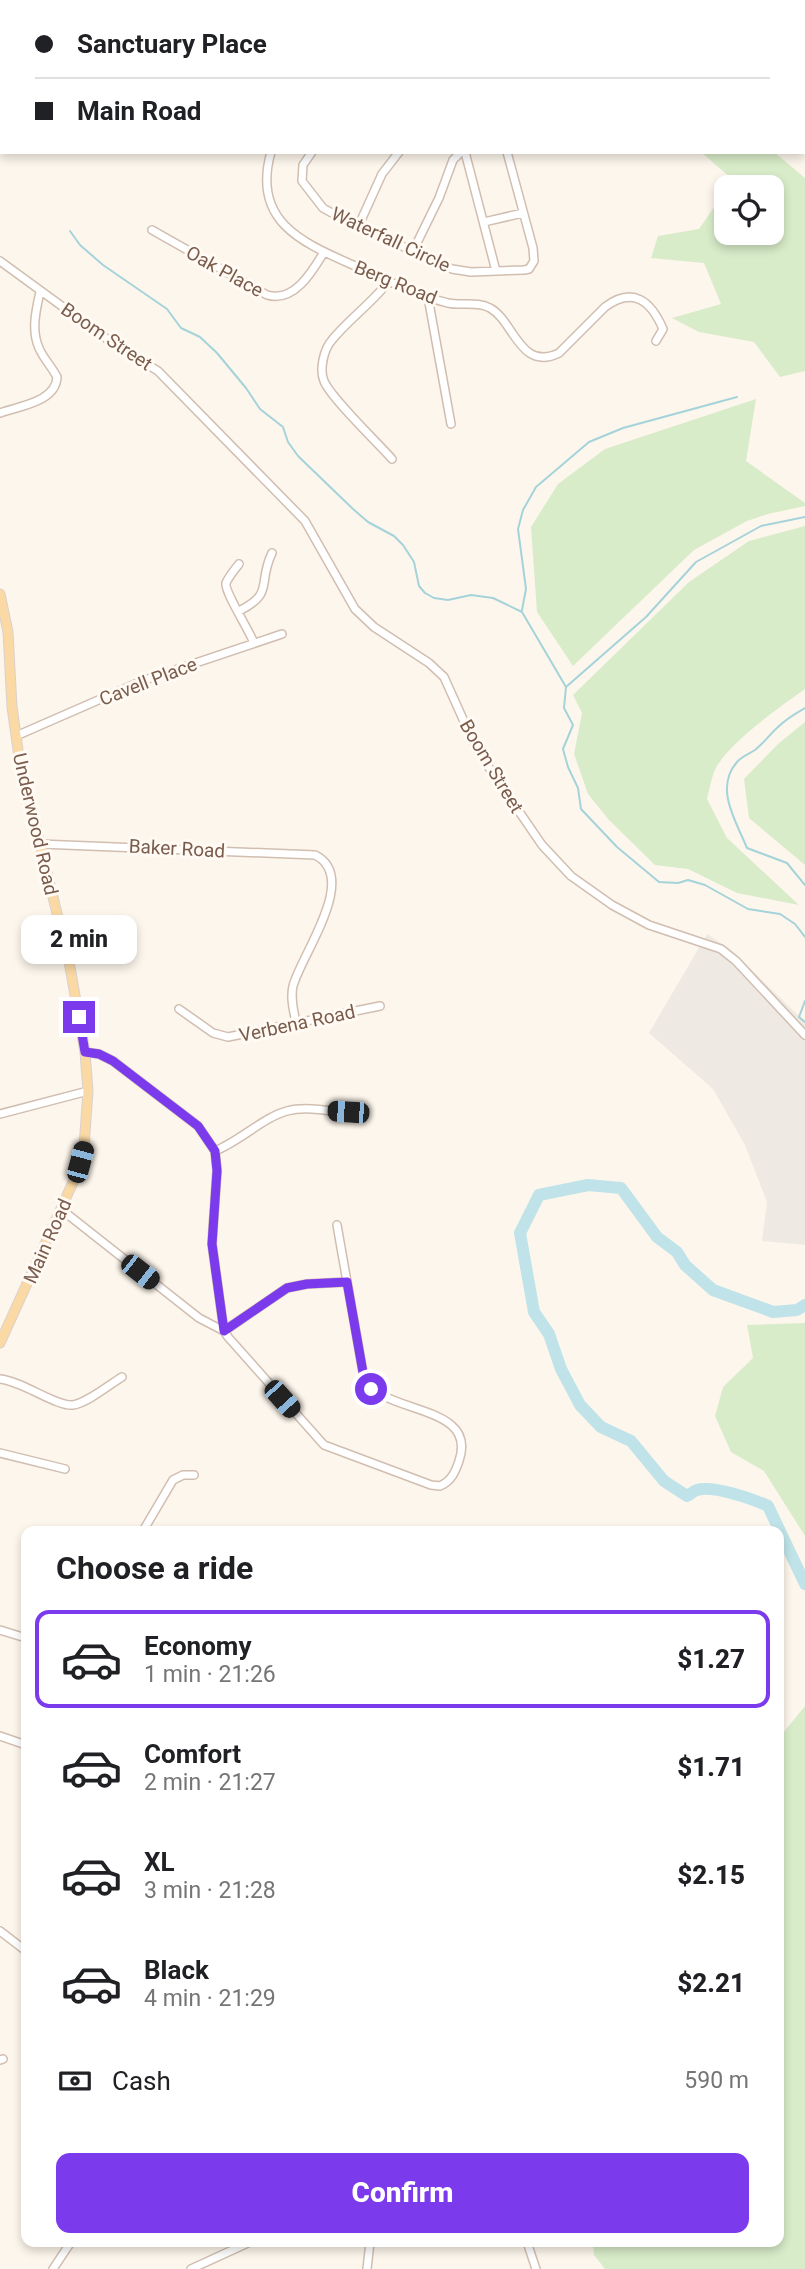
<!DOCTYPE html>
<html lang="en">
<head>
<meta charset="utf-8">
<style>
	body { margin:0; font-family:Roboto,sans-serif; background:#f6f6f6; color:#202124; height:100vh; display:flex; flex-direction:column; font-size:26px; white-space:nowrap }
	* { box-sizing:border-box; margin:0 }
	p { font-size:23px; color:#757577 }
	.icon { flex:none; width:38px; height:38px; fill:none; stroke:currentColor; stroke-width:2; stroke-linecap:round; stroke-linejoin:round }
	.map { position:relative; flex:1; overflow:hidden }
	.panel { position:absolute; left:21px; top:1526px; width:763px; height:721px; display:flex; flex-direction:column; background:#fff; border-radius:14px; box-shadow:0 4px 10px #0003 }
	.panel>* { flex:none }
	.banner { position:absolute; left:0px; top:0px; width:805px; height:154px; box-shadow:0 4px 10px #0003; display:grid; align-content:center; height:154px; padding:0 35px; background:#fff }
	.tools { position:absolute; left:714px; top:175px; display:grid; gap:14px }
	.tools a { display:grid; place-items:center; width:70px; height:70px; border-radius:14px; background:#fff; box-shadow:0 4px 10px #0003; font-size:35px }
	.end { position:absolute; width:32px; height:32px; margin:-16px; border:9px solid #7c3aed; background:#fff; box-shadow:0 0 0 4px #fff }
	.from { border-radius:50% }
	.bubble { position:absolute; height:49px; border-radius:14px; background:#fff; box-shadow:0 4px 10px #0003; font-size:23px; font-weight:800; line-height:49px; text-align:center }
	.car { position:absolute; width:21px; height:42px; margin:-21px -10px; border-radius:9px; box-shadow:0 0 5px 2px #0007; background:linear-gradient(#222 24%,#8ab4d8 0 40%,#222 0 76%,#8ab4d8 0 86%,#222 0) }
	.banner b { display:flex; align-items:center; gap:24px; height:66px; font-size:26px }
	.banner b+b { border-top:2px solid #e0e0e0 }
	.banner i { width:18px; height:18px; background:#202124 }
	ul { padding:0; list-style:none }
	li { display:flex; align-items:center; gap:21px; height:98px; margin:0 14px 10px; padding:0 21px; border:4px solid transparent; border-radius:14px }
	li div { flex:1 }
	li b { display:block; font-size:26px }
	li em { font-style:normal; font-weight:800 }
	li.current { border-color:#7c3aed }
	li>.icon { width:63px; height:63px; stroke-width:1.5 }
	h2 { padding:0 35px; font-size:32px; line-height:84px }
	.pay { display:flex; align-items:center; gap:18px; height:77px; padding:0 35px; font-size:26px }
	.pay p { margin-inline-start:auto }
	.button { display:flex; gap:14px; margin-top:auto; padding:14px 35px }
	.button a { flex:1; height:80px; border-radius:14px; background:#7c3aed; color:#fff; font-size:28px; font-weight:800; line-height:80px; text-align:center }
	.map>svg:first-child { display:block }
	.industrial { fill:#efe9e4 }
	.green { fill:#d8ecc9 }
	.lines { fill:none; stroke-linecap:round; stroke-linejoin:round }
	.stream { stroke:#a5d3da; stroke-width:2 }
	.river { stroke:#bfe3e8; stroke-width:12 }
	.minor-casing { stroke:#d1beb0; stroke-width:10 }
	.major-casing { stroke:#dad1cd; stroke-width:11 }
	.minor { stroke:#fff; stroke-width:7 }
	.major { stroke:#fbd9a5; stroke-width:9 }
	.route { stroke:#7c3aed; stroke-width:9 }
	.labels { text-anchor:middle; stroke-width:6; stroke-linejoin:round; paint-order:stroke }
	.street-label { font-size:19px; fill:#7a5c4d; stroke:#fffaf3 }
</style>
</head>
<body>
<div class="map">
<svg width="805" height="2269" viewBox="0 0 805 2269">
	<rect width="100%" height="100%" fill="#fdf6ec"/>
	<!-- industrial -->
	<path class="industrial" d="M 707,934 L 731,950 L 805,1022 L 805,1245 L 762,1241 L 767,1202 L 745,1145 L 713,1089 L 649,1033 Z"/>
	<!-- green -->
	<path class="green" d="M 608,0 L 805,0 L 805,29 L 803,2 Z
		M 701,152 L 774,152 L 805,178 L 805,371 L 780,377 L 754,342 L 699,332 L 672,318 L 721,304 L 704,263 L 651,258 L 658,236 L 699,229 L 717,203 L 726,203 L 726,233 L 772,233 L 772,187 L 741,187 Z
		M 756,399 L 746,461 L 805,503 L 805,506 L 768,514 L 747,521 L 694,550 L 573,666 L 537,612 L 531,527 L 558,484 L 605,449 Z
		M 805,526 L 805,689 C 781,706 725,745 714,772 C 711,781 709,790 707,799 L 727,838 L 799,905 L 737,893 L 688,869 L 655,865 L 609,820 L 588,794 L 574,754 L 582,713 L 573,695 L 689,582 L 749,541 Z
		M 805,722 L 805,865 L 749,818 L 744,779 L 778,744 Z
		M 805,1323 L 805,1536 L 764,1471 L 731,1452 L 715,1416 L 723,1387 L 753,1358 L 747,1325 Z
		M 805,1706 L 805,2269 L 605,2269 L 594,2255 L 593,2242 L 779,2242 L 779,1738 Z"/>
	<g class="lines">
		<!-- stream -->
		<path class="stream" d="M 70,231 L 80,245 L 103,265 L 167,309 L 181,328 L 200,337 L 217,353 L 246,388 L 260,409 L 283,427 L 288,442 L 298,456 L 353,509 L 368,522 L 394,536 L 403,545 L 414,562 L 419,586 L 425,593 L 434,598 L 448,600 L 471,595 L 493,598 L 522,612 L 566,687 L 564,708 L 573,725 L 563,749 L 568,767 L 578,788 L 581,809 L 617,847 L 659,882 L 678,883 L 688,880 L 705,885 L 748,909 L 780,914 L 795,924 L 805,937
			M 522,610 L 526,589 L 518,529 L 523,510 L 536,487 L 589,442 L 623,428 L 737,397
			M 566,687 L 646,617 L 696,562 L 761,526 L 805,517
			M 805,708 C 796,713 786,719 778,727 C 770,734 764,743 755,750 C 749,754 742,756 737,762 C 714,788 736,821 747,848 L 787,863 L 805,885
			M 805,1001 L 799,1017 L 805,1022"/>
		<!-- river -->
		<path class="river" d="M 805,1305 L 797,1310 L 773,1312 L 713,1290 L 685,1265 L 677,1252 L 657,1237 L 621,1188 L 588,1185 L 539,1195 L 520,1233 L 534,1312 L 549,1334 L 561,1369 L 580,1405 L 601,1427 L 631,1441 L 664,1481 L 687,1496 C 691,1494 693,1491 697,1490 C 713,1485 753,1499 768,1506 L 805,1584"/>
		<defs>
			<path id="minor" d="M 84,0 L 88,2
				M 229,0 L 229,2
				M 547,0 L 548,2
				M 575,0 L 579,2
				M 408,2 L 411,0
				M 423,2 L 426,0
				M 439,2 L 441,0
				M 803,44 L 805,44
				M 0,108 L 2,108
				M 271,152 C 250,226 309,245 364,270 C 391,282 419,296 448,303 C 462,306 478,301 490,308 C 514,321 520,372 559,353 L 605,307 C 633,286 651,301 663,329 L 656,341
				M 312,152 L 303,165 L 302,181 L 323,208 L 339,217 L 452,269 L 471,272 L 524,270 L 529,269 L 534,261 L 533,248 L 507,152
				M 465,152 L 496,271
				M 484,222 L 523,213
				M 358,227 L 382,174 L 399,152
				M 152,230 L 267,295 C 294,303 312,272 324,252
				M 413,251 L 439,198 L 453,160 L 461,152
				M 0,261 L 111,342 L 158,371 L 305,521 L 355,609 L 374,627 L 429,663 L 444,677 L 471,737 L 481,756 L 542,845 L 571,876 L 612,905 L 649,925 L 721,949 L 736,961 L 805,1035
				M 389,281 C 372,303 349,319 332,340 C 324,349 319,369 324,381 C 330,397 378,443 392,459
				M 428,297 L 451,424
				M 0,413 C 19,406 56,402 57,377 C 52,367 43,358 39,348 C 31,330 36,310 40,292
				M 239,564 C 235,569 229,576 226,583 C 224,591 249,630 254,643
				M 239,611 C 275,593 257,584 272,553
				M 16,736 L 142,681 L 282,634
				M 40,844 L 315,855 C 360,877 301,955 293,986 C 290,999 294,1011 296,1023
				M 179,1009 L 213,1033 L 228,1037 L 380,1006
				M 85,1052 L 99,1054 L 113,1061 L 198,1126 L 215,1151 L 217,1170 L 212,1244 L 224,1331 L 228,1337 L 324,1445 L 431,1485 L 440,1486 C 451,1481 455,1473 459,1461 C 479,1403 381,1415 364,1378 L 337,1225
				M 0,1114 L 88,1091
				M 215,1151 C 240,1141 264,1117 287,1111 C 306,1106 329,1111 348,1113
				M 62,1210 L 199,1318 L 224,1331 L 287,1288 L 307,1284 L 347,1282
				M 0,1379 C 22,1381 57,1407 73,1405 C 87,1403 109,1385 122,1377
				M 0,1453 L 65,1469
				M 143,1531 L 173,1480 L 183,1475 L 194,1475
				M 0,1630 L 26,1638
				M 0,1736 L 26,1745
				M 0,1931 L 26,1951
				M 0,2060 L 3,2059
				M 527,2242 L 536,2269
				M 53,2269 L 71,2242
				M 191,2269 L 250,2242
				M 367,2269 L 370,2242"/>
			<path id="major" d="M 0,594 L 8,632 L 12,707 L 19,757 L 70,967 L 85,1052 L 88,1091 L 84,1147 L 74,1180 L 0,1343"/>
		</defs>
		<!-- minor casing -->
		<use href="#minor" class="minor-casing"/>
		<!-- major casing -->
		<use href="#major" class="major-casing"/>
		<!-- minor -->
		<use href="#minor" class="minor"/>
		<!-- major -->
		<use href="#major" class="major"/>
	</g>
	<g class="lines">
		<!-- route -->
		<path class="route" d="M 79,1017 L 85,1052 L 99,1054 L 113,1061 L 198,1126 L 215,1151 L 217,1171 L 212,1244 L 224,1331 L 287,1288 L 307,1284 L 347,1282 L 364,1378 L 371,1389"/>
	</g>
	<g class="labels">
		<!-- street labels -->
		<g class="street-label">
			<text transform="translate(391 239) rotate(25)" y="7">Waterfall Circle</text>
			<text transform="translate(225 271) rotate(29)" y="7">Oak Place</text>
			<text transform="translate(396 282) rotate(22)" y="7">Berg Road</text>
			<text transform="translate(107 336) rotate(34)" y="7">Boom Street</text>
			<text transform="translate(148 681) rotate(-21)" y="7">Cavell Place</text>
			<text transform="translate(492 766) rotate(59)" y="7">Boom Street</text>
			<text transform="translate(36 824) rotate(77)" y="7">Underwood Road</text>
			<text transform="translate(177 848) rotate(3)" y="7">Baker Road</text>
			<text transform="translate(297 1023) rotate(-12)" y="7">Verbena Road</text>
			<text transform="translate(47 1241) rotate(-66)" y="7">Main Road</text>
		</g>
	</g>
</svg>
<div class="tools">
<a><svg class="icon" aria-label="locate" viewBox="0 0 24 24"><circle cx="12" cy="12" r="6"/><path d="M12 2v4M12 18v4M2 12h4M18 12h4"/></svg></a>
</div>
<i class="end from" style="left:371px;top:1389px"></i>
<i class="end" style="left:79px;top:1017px"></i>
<div class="bubble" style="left:21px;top:915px;width:116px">2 min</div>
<i class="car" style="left:348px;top:1112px;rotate:274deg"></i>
<i class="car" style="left:80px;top:1162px;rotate:15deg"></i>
<i class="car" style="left:140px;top:1272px;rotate:128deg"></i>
<i class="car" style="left:282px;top:1399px;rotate:138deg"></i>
<div class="banner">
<b><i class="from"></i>Sanctuary Place</b>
<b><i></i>Main Road</b>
</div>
<section class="panel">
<h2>Choose a ride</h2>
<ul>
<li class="current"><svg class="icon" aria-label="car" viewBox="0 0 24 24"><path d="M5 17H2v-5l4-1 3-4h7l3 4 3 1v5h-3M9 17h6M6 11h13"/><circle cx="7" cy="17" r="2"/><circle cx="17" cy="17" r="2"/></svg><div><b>Economy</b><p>1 min · 21:26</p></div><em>$1.27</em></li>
<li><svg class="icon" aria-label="car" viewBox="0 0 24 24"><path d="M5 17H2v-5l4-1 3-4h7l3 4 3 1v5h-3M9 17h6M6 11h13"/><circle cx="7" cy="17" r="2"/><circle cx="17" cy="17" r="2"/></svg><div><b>Comfort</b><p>2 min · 21:27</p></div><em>$1.71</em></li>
<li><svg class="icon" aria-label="car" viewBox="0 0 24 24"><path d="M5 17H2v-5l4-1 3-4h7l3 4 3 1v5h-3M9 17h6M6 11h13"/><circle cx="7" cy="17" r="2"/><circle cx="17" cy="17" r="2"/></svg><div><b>XL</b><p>3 min · 21:28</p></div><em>$2.15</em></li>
<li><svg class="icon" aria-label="car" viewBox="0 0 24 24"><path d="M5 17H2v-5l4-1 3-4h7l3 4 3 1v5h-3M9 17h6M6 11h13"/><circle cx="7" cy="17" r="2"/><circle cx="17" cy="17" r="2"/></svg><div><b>Black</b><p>4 min · 21:29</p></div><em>$2.21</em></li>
</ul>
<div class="pay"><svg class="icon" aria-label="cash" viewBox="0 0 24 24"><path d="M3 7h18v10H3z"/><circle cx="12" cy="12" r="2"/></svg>Cash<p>590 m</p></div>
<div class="button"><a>Confirm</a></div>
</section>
</div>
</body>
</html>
